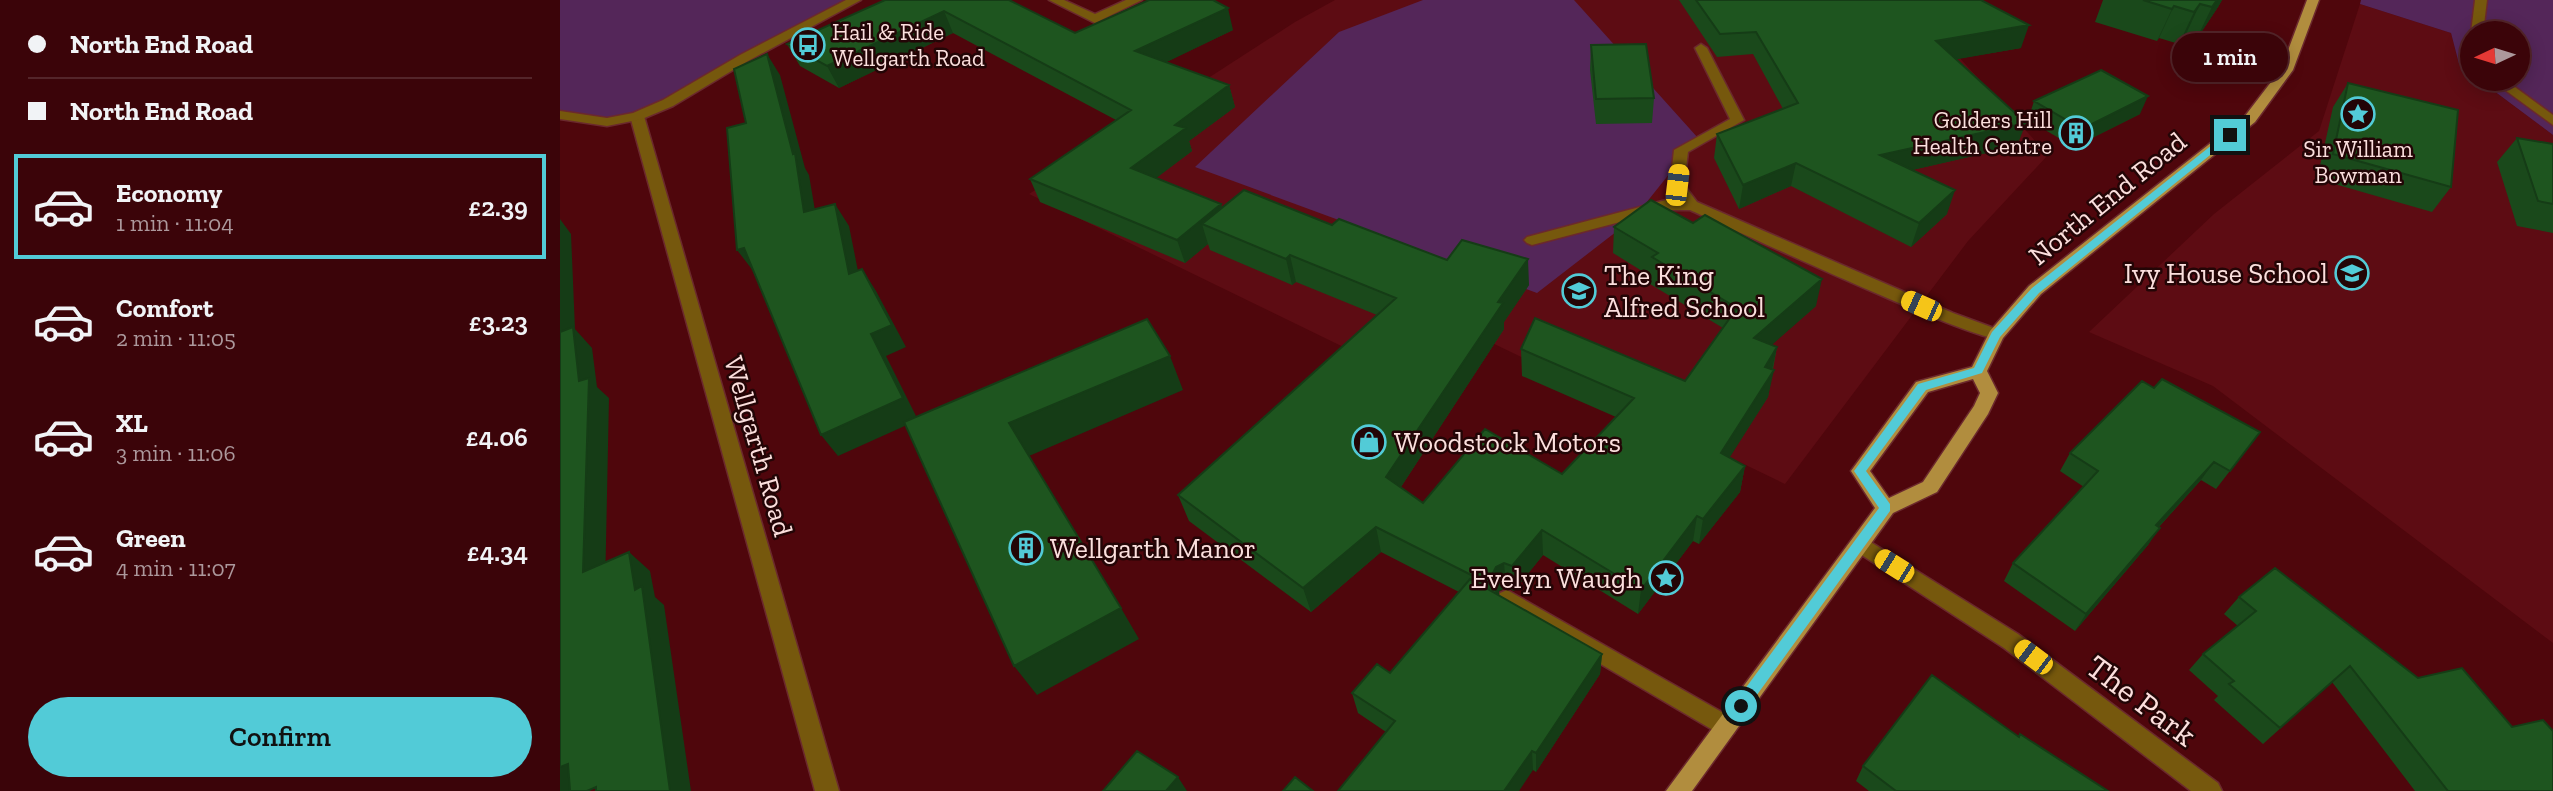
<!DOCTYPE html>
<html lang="en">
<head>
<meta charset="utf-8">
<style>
	body { margin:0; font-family:"Zilla Slab",serif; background:#461217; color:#f1f3f6; height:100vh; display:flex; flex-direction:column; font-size:26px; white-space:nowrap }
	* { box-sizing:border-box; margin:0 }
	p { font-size:23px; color:#ac989c }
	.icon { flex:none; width:38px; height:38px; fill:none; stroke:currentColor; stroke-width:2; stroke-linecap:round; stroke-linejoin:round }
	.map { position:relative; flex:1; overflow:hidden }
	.side { display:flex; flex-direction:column; background:#3b0409; width:560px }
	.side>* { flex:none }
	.guide { display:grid; align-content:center; height:154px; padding:0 28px; background:#3b0409 }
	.needle { width:46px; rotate:266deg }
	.controls { position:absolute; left:1900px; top:21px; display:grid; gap:14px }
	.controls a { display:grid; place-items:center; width:70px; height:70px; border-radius:50%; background:#3b0409; box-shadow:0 4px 18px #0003,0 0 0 2px #54252a; font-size:35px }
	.end { position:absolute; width:32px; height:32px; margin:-16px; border:9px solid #52cbd7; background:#111; box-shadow:0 0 0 4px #111 }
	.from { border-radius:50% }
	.bubble { position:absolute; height:49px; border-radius:24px; background:#3b0409; box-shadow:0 4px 18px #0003,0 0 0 2px #54252a; font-size:23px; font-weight:600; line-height:49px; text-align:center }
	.car { position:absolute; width:21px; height:42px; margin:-21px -10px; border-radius:9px; box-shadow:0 0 5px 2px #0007; background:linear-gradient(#f5c518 24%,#345 0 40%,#f5c518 0 76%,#345 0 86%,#f5c518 0) }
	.guide b { display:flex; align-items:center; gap:24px; height:66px; font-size:26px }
	.guide b+b { border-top:2px solid #54252a }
	.guide i { width:18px; height:18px; background:#f1f3f6 }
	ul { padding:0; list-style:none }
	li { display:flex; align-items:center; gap:21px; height:105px; margin:0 14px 10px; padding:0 14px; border:4px solid transparent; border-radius:0px }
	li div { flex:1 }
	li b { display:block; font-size:26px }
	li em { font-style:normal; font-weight:600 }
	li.active { border-color:#52cbd7 }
	li>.icon { width:63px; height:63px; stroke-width:1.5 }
	.primary-button { display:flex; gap:14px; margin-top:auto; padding:14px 28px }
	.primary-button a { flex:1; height:80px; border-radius:42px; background:#52cbd7; color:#111; font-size:28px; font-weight:600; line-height:80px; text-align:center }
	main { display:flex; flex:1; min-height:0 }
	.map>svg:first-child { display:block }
	.built { fill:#5d0c13 }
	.green { fill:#542659 }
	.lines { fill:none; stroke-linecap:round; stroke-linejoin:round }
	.service-casing { stroke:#6b292d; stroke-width:3 }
	.minor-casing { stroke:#6b292d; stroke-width:3 }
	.tertiary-casing { stroke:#6b292d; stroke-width:3 }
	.primary-casing { stroke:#6b292d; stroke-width:3 }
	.service { fill:#76580d; fill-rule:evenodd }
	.minor { fill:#76580d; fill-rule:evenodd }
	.tertiary { fill:#76580d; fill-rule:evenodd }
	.primary { fill:#b18d3e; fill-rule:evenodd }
	.wall { fill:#1a491b }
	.shaded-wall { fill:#153c16 }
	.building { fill:#1e551f; stroke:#153c16; stroke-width:2 }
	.route { fill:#52cbd7 }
	.labels { text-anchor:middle; stroke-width:5; stroke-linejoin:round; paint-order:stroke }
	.far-poi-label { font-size:23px; fill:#fbdfdd; stroke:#230506; text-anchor:start }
	.street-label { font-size:28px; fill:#fbdfdd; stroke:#230506 }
	.poi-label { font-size:28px; fill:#fbdfdd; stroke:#230506; text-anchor:start }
	.near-street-label { font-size:33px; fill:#fbdfdd; stroke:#230506 }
</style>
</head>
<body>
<main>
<section class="side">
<div class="guide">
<b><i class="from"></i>North End Road</b>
<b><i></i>North End Road</b>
</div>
<ul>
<li class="active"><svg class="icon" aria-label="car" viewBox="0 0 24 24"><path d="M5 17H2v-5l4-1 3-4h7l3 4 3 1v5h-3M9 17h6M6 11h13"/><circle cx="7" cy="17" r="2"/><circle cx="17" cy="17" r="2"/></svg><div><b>Economy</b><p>1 min · 11:04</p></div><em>£2.39</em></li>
<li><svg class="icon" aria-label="car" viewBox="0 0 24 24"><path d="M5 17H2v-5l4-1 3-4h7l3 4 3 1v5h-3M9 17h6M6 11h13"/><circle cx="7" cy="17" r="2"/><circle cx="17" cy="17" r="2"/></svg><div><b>Comfort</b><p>2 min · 11:05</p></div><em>£3.23</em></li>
<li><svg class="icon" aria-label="car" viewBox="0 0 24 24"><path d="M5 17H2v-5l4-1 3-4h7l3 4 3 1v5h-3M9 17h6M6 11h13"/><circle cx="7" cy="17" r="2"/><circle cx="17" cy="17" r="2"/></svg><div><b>XL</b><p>3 min · 11:06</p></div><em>£4.06</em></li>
<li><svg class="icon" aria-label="car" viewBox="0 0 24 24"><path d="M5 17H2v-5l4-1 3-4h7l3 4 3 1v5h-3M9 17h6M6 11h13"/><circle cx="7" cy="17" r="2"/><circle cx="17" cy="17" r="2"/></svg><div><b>Green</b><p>4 min · 11:07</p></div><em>£4.34</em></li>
</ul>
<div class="primary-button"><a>Confirm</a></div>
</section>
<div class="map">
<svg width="1993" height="791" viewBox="0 0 1993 791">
	<rect width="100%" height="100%" fill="#4f060c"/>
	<!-- built -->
	<path class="built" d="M 775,0 L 1337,0 L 1377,33 L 1488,155 L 1408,241 L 1225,484 L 928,341 L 882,395 L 469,194 L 735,22 Z
		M 1800,4 L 1891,33 L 1899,64 L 1913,74 L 1913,79 L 1918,79 L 1993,135 L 1993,643 L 1653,386 L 1529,332 L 1654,214 L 1759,131 Z"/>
	<!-- green -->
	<path class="green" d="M 0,0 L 297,0 L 108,103 L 47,122 L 0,116 Z
		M 863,0 L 1014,0 L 1138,138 L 1074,218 L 977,293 L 635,167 L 779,32 Z
		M 1801,0 L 1993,0 L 1993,135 L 1918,79 L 1958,79 L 1958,33 L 1913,33 L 1913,74 L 1899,64 L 1891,33 L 1800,4 Z"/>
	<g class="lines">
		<defs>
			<path id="service" d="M 1915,0 L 1927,0 L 1923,33 L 1913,33 L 1913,36 L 1911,33 Z
				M 1141,44 L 1147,48 L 1184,120 L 1128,152 L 1124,185 L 1137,202 L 1393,313 L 1442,331 L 1444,335 L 1442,339 C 1421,345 1169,227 1130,210 L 1106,210 L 972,245 L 967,243 L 964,240 L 967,237 L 1106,200 L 1121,200 L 1110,185 L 1114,150 L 1170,119 L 1135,48 Z
				M 1930,79 L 1944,79 L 1993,115 L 1993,125 Z
				M 947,590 L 1174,719 L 1177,726 L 1174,733 L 1166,737 L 1158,733 L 940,605 L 937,599 L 940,593 Z"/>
			<path id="minor" d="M 489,0 L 504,0 L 535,14 L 566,0 L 582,0 L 535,23 Z
				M 77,112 L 84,116 L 279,791 L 255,791 L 70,116 Z
				M 1301,536 L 1458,634 L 1658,783 L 1662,791 L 1631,791 L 1444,648 L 1294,550 L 1291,544 L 1294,538 Z"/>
			<path id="tertiary" d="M 286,0 L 301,0 L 188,61 L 113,106 L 82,119 L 47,126 L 0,119 L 0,111 L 47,118 L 73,113 L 103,100 L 180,55 Z"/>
			<path id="primary" d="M 1747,0 L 1759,0 L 1733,70 L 1695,122 L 1481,294 L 1443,338 L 1427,371 L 1438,393 L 1428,414 L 1377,492 L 1333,513 L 1132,791 L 1106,791 L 1315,508 L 1291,471 L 1356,382 L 1412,367 L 1430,331 L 1469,286 L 1685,116 L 1721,69 ZM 1413,379 L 1420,393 L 1414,406 L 1363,482 L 1329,498 L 1310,471 L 1368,392 Z"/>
		</defs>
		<!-- service casing -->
		<use href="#service" class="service-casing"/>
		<!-- minor casing -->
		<use href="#minor" class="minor-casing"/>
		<!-- tertiary casing -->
		<use href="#tertiary" class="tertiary-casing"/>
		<!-- primary casing -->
		<use href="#primary" class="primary-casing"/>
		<!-- service -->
		<use href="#service" class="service"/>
		<!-- minor -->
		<use href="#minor" class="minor"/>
		<!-- tertiary -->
		<use href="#tertiary" class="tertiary"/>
		<!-- primary -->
		<use href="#primary" class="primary"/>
	</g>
	<!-- wall -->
	<path class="wall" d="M 325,0 L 515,33 L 673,30 L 606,62 L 669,85 L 675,107 L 629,141 L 632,151 L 596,178 L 661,204 L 662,208 L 772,225 L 969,285 L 944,322 L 944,329 L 841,487 L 863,503 L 1002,474 L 1056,417 L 962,376 L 961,349 L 1125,381 L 1163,328 L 1090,284 L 1090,276 L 1053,253 L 1054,227 L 1256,306 L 1211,345 L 1217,347 L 1208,397 L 1169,458 L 1185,466 L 1180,492 L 1139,544 L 1133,541 L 1078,614 L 983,555 L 954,591 L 946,588 L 939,591 L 939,596 L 1042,654 L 1040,674 L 976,772 L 973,770 L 826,732 L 798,713 L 792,693 L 830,673 L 899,592 L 821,552 L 751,612 L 629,521 L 618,495 L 817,315 L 736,282 L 732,285 L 650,250 L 648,244 L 625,263 L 480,202 L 470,179 L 556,120 L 393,33 L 279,88 L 240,66 L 227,44 Z
		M 1119,0 L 1421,0 L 1461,48 L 1396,59 L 1457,146 L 1352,170 L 1387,214 L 1351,247 L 1231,186 L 1179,209 L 1154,158 L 1157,134 L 1223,109 L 1193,54 L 1157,57 Z
		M 1543,0 L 1662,0 L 1658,7 L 1636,40 L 1625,36 L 1619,44 L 1599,38 L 1597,41 L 1535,22 Z
		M 1031,45 L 1094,98 L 1092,123 L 1036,124 L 1030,70 Z
		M 1788,83 L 1891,187 L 1872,212 L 1757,179 L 1773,107 Z
		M 1474,101 L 1580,114 L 1514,147 L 1468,120 Z
		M 1957,138 L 1993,144 L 1993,233 L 1957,226 L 1937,162 Z
		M 1594,388 L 1700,432 L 1656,489 L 1641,480 L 1599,527 L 1588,545 L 1515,631 L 1444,581 L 1453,563 L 1524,487 L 1500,471 L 1510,453 Z
		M 1679,597 L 1993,791 L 1855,791 L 1772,682 L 1703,744 L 1654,700 L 1658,696 L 1629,670 L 1643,654 L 1678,626 L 1664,614 Z
		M 1459,736 L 1548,791 L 1309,791 L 1296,781 L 1303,766 Z"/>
	<!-- shaded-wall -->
	<path class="shaded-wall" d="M 1657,0 L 1662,0 L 1658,7 L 1636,40 L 1652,7 Z
		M 1640,4 L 1625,36 L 1619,44 L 1634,12 Z
		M 1614,6 L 1599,38 L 1597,41 L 1612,9 Z
		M 668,8 L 673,30 L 582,74 L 575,51 Z
		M 384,11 L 393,33 L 279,88 L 267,66 Z
		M 1469,25 L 1461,48 L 1370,64 L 1376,41 Z
		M 207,54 L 220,75 L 245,168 L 249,175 L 259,234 L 244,212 L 233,154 Z
		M 669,85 L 675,107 L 629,141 L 632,151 L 579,191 L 571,168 L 615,125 Z
		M 1588,96 L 1580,114 L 1514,147 L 1522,129 Z
		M 1466,123 L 1457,146 L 1313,179 L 1320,155 Z
		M 1236,163 L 1231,186 L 1179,209 L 1183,185 Z
		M 1395,190 L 1387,214 L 1351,247 L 1359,223 Z
		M 275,204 L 289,226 L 303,296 L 289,274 Z
		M 661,204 L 667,227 L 642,224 L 648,244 L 625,263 L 617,240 Z
		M 0,219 L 11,234 L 15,329 L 32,348 L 37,387 L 49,398 L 45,591 L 23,572 L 19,381 L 0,337 Z
		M 184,248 L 194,272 L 177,250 Z
		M 730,255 L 736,282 L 732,285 L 726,259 Z
		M 968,259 L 969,285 L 944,322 L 944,329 L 831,502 L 826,477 L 938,302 Z
		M 302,269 L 316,291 L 346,347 L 326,356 L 358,420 L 278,456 L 261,435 L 311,334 Z
		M 1262,279 L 1256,306 L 1189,365 L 1194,338 Z
		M 1217,347 L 1211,374 L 1214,370 L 1208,397 L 1156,479 L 1161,453 L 1205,367 Z
		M 610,356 L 623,390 L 469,456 L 449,423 Z
		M 1654,462 L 1641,480 L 1584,543 L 1596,525 Z
		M 1185,466 L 1180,492 L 1139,544 L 1143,519 Z
		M 1137,516 L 1133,541 L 1078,614 L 1081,590 Z
		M 816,527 L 821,552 L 751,612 L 743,588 Z
		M 1600,528 L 1588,545 L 1515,631 L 1526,614 Z
		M 982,530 L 983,555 L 954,591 L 952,566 Z
		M 69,552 L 90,571 L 95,597 L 104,605 L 131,791 L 110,791 Z
		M 944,563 L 946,588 L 939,591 L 940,608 L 937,611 L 935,587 L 933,573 L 936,567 Z
		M 561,608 L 579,639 L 477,695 L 454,666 Z
		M 1042,654 L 1040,674 L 976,772 L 976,753 Z
		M 972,751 L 973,770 L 959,791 L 944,791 Z
		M 8,764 L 11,791 L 0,791 L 0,767 Z
		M 618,777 L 627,791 L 606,791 Z"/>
	<!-- building -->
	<path class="building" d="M 325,0 L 449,0 L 515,33 L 589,0 L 653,0 L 668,8 L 575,51 L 669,85 L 615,125 L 626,128 L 571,168 L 661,204 L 617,240 L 470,179 L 571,110 L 384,11 L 267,66 L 227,44 Z
		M 1136,0 L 1421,0 L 1469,25 L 1376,41 L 1466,123 L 1320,155 L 1395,190 L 1359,223 L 1236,163 L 1183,185 L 1157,134 L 1238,103 L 1196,32 L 1160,34 Z
		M 1583,0 L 1657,0 L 1652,7 L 1640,4 L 1634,12 L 1614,6 L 1612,9 Z
		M 1086,44 L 1094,98 L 1036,99 L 1031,45 Z
		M 207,54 L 233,154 L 235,153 L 244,212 L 275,204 L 289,274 L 302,269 L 332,325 L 311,334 L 343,398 L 261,435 L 184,248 L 177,250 L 167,128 L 186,123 L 174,69 Z
		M 1541,70 L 1588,96 L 1522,129 L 1474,101 Z
		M 1788,83 L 1898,110 L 1891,187 L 1773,154 Z
		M 1957,138 L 1993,144 L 1993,204 L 1978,201 Z
		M 684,190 L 772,225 L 779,219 L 887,260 L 902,240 L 968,259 L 938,302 L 943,303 L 826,477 L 863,503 L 925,429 L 1002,474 L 1074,398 L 961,349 L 975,318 L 1125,381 L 1177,308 L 1092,257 L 1098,253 L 1054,227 L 1091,200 L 1133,223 L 1145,215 L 1262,279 L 1194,338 L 1217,347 L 1205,367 L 1214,370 L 1161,453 L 1185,466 L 1143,519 L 1137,516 L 1081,590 L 982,530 L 952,566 L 944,563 L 936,567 L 933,573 L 938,584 L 935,587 L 816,527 L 743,588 L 618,495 L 836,298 L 730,255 L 726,259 L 642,224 Z
		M 587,319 L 610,356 L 449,423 L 561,608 L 454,666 L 344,422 Z
		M 13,327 L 19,381 L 29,378 L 23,572 L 69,552 L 75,590 L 82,586 L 110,791 L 36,791 L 36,787 L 27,791 L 10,791 L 8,764 L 0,767 L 0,332 Z
		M 1602,379 L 1700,432 L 1670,471 L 1654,462 L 1596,525 L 1600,528 L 1526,614 L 1453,563 L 1538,471 L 1510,453 L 1582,381 L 1594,388 Z
		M 1715,568 L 1858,678 L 1902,668 L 1952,727 L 1983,720 L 1993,731 L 1993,791 L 1888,791 L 1790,666 L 1720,728 L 1669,684 L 1674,681 L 1643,654 L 1696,611 L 1679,597 Z
		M 910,579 L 1042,654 L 976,753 L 972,751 L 944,791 L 778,791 L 835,721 L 792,693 L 817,664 L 830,673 Z
		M 1372,675 L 1459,737 L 1460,734 L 1548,791 L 1336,791 L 1303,766 Z
		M 577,751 L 618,777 L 606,791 L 543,791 Z
		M 735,777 L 753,791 L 723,791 Z"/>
	<!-- route -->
	<path class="route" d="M 1667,133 L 1675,135 L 1479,293 L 1440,337 L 1422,373 L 1366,390 L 1306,471 L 1330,504 L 1330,511 L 1186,710 L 1176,710 L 1176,701 L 1319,508 L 1294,471 L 1358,384 L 1414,368 L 1432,332 L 1472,288 Z"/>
	<!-- icons -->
	<defs>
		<symbol id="bus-ring" viewBox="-11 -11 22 22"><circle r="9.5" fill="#230506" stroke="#52cbd7" stroke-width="1.5"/><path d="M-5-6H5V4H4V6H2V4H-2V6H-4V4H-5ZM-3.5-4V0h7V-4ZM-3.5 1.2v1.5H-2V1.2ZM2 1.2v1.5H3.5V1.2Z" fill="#52cbd7"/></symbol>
		<symbol id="sight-ring" viewBox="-11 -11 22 22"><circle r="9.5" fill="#230506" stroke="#52cbd7" stroke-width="1.5"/><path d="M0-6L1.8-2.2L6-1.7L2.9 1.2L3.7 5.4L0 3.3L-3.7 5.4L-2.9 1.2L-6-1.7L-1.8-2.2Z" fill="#52cbd7"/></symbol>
		<symbol id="building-ring" viewBox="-11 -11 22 22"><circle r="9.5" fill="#230506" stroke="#52cbd7" stroke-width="1.5"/><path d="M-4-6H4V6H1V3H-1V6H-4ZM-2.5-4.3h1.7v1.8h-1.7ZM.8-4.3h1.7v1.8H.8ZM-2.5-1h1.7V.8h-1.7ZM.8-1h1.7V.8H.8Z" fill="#52cbd7"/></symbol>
		<symbol id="school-ring" viewBox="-11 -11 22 22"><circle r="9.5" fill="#230506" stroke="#52cbd7" stroke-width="1.5"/><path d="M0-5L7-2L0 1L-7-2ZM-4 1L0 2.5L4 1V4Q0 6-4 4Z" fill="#52cbd7"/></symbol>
		<symbol id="shop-ring" viewBox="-11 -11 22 22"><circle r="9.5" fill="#230506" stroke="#52cbd7" stroke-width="1.5"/><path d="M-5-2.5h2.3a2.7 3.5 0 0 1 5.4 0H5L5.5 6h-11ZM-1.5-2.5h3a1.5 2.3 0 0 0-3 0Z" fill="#52cbd7"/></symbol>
	</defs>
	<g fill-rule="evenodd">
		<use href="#bus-ring" x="229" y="26" width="38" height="38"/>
		<use href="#sight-ring" x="1779" y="95" width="38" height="38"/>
		<use href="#building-ring" x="1497" y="114" width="38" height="38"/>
		<use href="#school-ring" x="1773" y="254" width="38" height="38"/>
		<use href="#school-ring" x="1000" y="272" width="38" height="38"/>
		<use href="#shop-ring" x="790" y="423" width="38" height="38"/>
		<use href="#building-ring" x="447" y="529" width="38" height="38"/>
		<use href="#sight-ring" x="1087" y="559" width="38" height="38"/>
	</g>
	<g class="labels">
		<!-- far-poi labels -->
		<g class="far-poi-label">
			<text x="272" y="40">Hail &amp; Ride<tspan x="272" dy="26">Wellgarth Road</tspan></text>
			<text x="1492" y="128" text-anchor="end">Golders Hill<tspan x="1492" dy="26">Health Centre</tspan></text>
			<text x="1798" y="157" text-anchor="middle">Sir William<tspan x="1798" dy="26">Bowman</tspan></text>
		</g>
		<!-- street labels -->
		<g class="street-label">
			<text transform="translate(1547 198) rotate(-39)" y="10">North End Road</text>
			<text transform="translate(199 446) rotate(74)" y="10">Wellgarth Road</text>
		</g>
		<!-- poi labels -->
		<g class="poi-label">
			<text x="1768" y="283" text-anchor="end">Ivy House School</text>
			<text x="1044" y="285">The King<tspan x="1044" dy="32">Alfred School</tspan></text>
			<text x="834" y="452">Woodstock Motors</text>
			<text x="490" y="558">Wellgarth Manor</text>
			<text x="1082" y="588" text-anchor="end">Evelyn Waugh</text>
		</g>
		<!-- near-street labels -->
		<g class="near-street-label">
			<text transform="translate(1582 700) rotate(37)" y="12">The Park</text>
		</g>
	</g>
</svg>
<div class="controls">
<a><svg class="needle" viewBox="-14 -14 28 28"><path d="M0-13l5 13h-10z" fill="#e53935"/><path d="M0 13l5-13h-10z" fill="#ac989c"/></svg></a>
</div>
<i class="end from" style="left:1181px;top:706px"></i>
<i class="end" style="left:1670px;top:135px"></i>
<div class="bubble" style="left:1612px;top:33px;width:116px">1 min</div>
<i class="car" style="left:1117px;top:185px;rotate:7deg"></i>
<i class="car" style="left:1361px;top:306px;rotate:294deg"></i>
<i class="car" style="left:1334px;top:566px;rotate:302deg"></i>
<i class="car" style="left:1473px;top:657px;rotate:307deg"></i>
</div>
</main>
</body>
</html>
